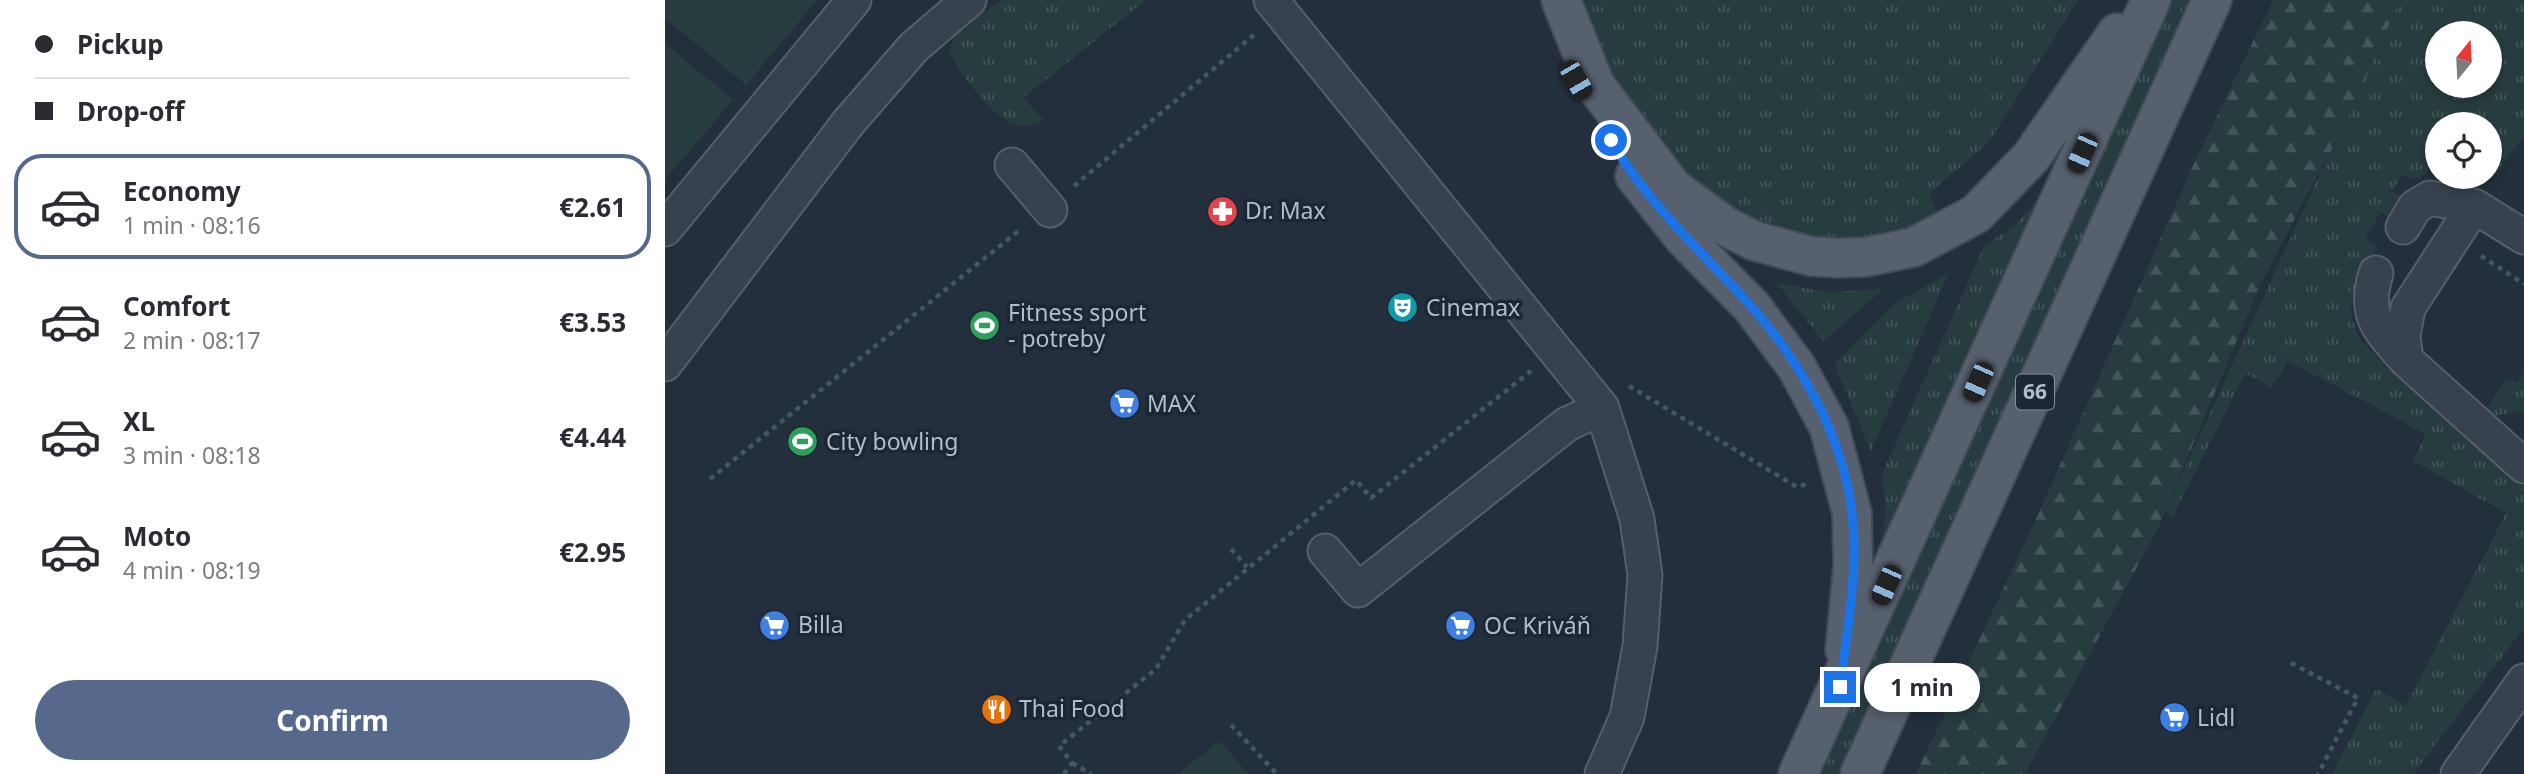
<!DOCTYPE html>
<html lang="en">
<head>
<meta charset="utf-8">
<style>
	body { margin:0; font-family:"Noto Sans",sans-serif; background:#f2f2f3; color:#2b2b33; height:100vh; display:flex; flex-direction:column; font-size:26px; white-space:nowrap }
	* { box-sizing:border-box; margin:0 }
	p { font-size:23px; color:#7c7c81 }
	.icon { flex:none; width:38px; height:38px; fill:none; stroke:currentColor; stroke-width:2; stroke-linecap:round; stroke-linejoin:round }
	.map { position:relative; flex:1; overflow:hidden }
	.side { display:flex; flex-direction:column; background:#fff; width:665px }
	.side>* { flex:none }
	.guide { display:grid; align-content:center; height:154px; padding:0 35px; background:#fff }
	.needle { width:46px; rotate:18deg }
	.fabs { position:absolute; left:1760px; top:21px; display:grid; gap:14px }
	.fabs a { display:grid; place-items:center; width:77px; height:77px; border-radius:50%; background:#fff; box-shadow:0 4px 10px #0003; font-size:35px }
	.end { position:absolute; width:32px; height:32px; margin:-16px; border:9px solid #1a73e8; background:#fff; box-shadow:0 0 0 4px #fff }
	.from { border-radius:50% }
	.bubble { position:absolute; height:49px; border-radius:24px; background:#fff; box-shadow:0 4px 10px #0003; font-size:23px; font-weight:700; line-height:49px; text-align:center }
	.car { position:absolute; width:21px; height:42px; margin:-21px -10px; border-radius:9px; box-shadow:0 0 5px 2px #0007; background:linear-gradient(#222 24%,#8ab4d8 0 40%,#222 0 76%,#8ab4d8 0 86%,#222 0) }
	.guide b { display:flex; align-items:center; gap:24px; height:66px; font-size:26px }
	.guide b+b { border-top:2px solid #e1e1e2 }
	.guide i { width:18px; height:18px; background:#2b2b33 }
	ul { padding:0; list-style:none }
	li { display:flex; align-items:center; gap:21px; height:105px; margin:0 14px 10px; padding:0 21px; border:4px solid transparent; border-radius:28px }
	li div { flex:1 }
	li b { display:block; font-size:26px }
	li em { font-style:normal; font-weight:700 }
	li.active { border-color:#56698c }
	li>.icon { width:63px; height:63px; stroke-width:1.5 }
	.primary-button { display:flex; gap:14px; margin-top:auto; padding:14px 35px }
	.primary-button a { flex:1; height:80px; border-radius:42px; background:#56698c; color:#fff; font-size:28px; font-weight:700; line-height:80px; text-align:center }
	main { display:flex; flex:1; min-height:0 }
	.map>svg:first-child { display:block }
	.grass { fill:url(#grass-tufts); fill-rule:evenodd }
	.forest { fill:url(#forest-firs) }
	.park { fill:#263c3f }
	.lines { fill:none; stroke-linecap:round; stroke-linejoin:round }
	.minor-casing { stroke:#565f6c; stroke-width:37 }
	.major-casing { stroke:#414a57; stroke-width:42 }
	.path { stroke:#44595c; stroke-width:4.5; stroke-dasharray:5 5; stroke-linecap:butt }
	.minor { stroke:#38414e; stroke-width:33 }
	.major { stroke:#56606e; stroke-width:38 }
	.route { stroke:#1a73e8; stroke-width:9 }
	.labels { text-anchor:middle; stroke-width:7; stroke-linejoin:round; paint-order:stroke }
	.shield { fill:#1d2633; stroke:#878f9c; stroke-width:2 }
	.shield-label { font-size:21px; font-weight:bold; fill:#b4bcc9 }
	.poi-label { font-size:23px; fill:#b4bcc9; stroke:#1d2633; text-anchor:start }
</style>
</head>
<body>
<main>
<section class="side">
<div class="guide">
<b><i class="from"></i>Pickup</b>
<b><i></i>Drop-off</b>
</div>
<ul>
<li class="active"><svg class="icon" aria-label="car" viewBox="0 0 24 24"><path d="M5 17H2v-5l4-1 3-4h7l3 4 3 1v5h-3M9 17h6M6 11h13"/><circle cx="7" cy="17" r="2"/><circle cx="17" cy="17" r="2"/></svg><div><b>Economy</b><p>1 min · 08:16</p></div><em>€2.61</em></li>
<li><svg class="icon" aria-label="car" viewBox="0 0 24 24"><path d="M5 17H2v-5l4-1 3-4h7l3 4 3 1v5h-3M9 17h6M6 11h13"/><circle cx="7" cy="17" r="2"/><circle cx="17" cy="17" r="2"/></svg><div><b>Comfort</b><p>2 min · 08:17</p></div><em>€3.53</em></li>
<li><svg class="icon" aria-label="car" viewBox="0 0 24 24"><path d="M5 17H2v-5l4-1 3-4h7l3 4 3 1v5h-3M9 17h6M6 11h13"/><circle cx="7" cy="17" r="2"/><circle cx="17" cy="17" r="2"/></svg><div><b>XL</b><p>3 min · 08:18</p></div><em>€4.44</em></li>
<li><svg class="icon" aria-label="car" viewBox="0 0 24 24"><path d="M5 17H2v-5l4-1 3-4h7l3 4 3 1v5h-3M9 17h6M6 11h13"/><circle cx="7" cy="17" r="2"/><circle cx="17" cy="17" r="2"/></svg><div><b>Moto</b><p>4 min · 08:19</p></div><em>€2.95</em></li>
</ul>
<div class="primary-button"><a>Confirm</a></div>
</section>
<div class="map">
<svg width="1859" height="774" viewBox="0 0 1859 774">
	<defs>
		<pattern id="grass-tufts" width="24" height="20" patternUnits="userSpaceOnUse" patternTransform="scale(1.75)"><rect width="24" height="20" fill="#263c3f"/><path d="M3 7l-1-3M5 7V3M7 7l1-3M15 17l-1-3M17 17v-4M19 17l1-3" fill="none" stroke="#435659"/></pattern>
		<pattern id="forest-firs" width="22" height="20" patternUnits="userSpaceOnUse" patternTransform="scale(1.75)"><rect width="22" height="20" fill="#263c3f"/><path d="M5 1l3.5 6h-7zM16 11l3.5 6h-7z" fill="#435659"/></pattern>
	</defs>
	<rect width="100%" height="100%" fill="#242f3e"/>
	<!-- grass -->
	<path class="grass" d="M 336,0 L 481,0 L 358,98 L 379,120 C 373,122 364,126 357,126 C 330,123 295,74 284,51 L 290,33 Z
		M 909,0 L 1413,0 L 1324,142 L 1264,194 L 1277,222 L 1185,247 L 1062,217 L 990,137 L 921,43 Z
		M 1506,0 L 1528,0 L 1174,774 L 1152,774 Z
		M 1735,0 L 1859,0 L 1859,135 L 1827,179 L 1825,124 L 1773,124 L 1773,171 L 1763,170 L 1754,179 L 1737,175 L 1727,191 L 1737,198 L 1727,219 L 1716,212 L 1700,238 L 1713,247 L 1692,284 L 1685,311 L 1693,337 L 1734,380 L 1859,481 L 1859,628 L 1748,774 L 1667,774 L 1711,689 L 1741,705 L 1841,513 L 1748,461 L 1761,434 L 1623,361 L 1607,388 L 1580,373 L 1507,518 L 1501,509 ZM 1773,33 L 1825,33 L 1825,86 L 1773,86 Z
		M 1371,202 L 1217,541 L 1221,511 L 1217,474 L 1319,246 L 1351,224 Z
		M 1284,273 L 1206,451 L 1169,364 L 1229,304 Z
		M 1112,283 L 1161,292 L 1219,289 L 1158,341 Z
		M 1859,372 L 1859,410 L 1831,416 L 1822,409 L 1840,379 L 1852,383 Z"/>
	<!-- forest -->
	<path class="forest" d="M 1608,0 L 1735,0 L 1687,110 L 1595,285 L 1493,528 L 1360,774 L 1251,774 L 1365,532 L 1524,174 Z"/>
	<!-- park -->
	<path class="park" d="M 0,0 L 152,0 L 81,85 L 0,18 Z
		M 0,43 L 68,100 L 0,180 Z
		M 554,741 L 584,774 L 513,774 Z"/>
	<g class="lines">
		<defs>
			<path id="minor" d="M 606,0 L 937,408 L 972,519 L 980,575 L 975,646 L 962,717 L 937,774
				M 347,165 L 385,210
				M 1738,227 L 1750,207 L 1765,198 L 1809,206
				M 0,229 L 189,0
				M 1859,237 L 1809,206 L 1743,308 L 1738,336 L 1741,360 L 1859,466
				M 1711,273 C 1698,316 1714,329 1741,360
				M 0,364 L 183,123 L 249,47 L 304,0
				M 660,551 L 693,590 L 902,424 L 937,408
				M 1793,774 L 1859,681"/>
			<path id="major" d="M 896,0 L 930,85 L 1008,188 L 1060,226 L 1090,241 L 1145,256 L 1172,258 L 1201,257 L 1249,247 L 1311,214 L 1366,157 L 1452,33
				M 970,176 L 1019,238 L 1087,307 L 1131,366 L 1164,427 L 1187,513 L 1188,566 L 1180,650
				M 1133,774 L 1486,0
				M 1195,774 L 1547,0"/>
		</defs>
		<!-- minor casing -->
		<use href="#minor" class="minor-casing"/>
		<!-- major casing -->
		<use href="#major" class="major-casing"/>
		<!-- path -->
		<path class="path" d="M 409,186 L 590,34
			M 1816,256 L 1859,284
			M 964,386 L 1132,487 L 1144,483
			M 45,479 L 356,229
			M 566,549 L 582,567
			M 1626,663 L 1693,698 L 1653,774
			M 566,725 L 612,774
			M 407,763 L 426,774
			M 399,774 L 407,763 L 394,746 L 491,669 L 520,620 L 691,480 L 706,498 L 866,371"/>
		<!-- minor -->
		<use href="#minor" class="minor"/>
		<!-- major -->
		<use href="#major" class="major"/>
	</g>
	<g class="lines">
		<!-- route -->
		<path class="route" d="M 946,140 C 982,204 1037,251 1086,306 C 1136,362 1178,437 1187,512 C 1194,570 1182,630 1175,687"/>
	</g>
	<!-- icons -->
	<defs>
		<symbol id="pharmacy-disc" viewBox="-11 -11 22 22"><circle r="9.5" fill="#e0444e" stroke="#1d2633"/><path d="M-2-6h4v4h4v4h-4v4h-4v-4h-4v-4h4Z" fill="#fff"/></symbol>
		<symbol id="theatre-disc" viewBox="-11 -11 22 22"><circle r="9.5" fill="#0f9aa8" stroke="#1d2633"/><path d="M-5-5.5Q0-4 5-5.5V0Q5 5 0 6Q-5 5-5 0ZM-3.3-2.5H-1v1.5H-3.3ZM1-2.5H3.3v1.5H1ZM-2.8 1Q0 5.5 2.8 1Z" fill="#fff"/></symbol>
		<symbol id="stadium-disc" viewBox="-11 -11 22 22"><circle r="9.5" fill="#2e9e5b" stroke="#1d2633"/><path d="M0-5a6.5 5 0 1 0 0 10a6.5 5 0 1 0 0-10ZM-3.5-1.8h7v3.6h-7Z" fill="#fff"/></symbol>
		<symbol id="supermarket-disc" viewBox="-11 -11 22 22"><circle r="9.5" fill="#3f7fe0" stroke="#1d2633"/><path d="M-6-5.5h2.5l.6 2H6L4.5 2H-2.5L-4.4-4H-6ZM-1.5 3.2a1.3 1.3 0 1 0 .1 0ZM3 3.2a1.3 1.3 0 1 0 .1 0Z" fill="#fff"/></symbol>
		<symbol id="restaurant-disc" viewBox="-11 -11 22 22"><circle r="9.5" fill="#e8710a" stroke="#1d2633"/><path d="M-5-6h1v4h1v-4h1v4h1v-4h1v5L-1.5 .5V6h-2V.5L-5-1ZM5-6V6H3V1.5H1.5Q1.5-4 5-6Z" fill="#fff"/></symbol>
	</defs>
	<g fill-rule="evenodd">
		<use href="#pharmacy-disc" x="540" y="194" width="35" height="35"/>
		<use href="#theatre-disc" x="720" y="290" width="35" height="35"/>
		<use href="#stadium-disc" x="302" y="308" width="35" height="35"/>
		<use href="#supermarket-disc" x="442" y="386" width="35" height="35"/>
		<use href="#stadium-disc" x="120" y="424" width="35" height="35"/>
		<use href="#supermarket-disc" x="92" y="608" width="35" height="35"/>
		<use href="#supermarket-disc" x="778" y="608" width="35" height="35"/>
		<use href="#restaurant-disc" x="314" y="692" width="35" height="35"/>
		<use href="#supermarket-disc" x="1492" y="700" width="35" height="35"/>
	</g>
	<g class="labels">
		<!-- shield labels -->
		<rect class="shield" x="1351" y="374.5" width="38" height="35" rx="5"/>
		<g class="shield-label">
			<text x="1370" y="399">66</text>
		</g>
		<!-- poi labels -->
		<g class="poi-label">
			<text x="580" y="219">Dr. Max</text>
			<text x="761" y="316">Cinemax</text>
			<text x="343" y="321">Fitness sport<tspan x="343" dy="26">- potreby</tspan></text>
			<text x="482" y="412">MAX</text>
			<text x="161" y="450">City bowling</text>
			<text x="133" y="633">Billa</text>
			<text x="819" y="634">OC Kriváň</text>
			<text x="354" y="717">Thai Food</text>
			<text x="1532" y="726">Lidl</text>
		</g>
	</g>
</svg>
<div class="fabs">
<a><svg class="needle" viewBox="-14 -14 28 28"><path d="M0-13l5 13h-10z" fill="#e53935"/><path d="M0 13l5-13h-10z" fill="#7c7c81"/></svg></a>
<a><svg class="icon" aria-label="locate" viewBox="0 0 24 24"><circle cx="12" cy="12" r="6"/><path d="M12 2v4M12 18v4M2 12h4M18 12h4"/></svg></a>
</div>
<i class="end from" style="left:946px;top:140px"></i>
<i class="end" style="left:1175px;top:687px"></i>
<div class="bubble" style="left:1199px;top:663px;width:116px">1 min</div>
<i class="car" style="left:911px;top:80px;rotate:150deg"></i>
<i class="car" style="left:1417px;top:153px;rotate:204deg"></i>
<i class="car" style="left:1313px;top:382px;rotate:204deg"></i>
<i class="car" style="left:1221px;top:585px;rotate:204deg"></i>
</div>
</main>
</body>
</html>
